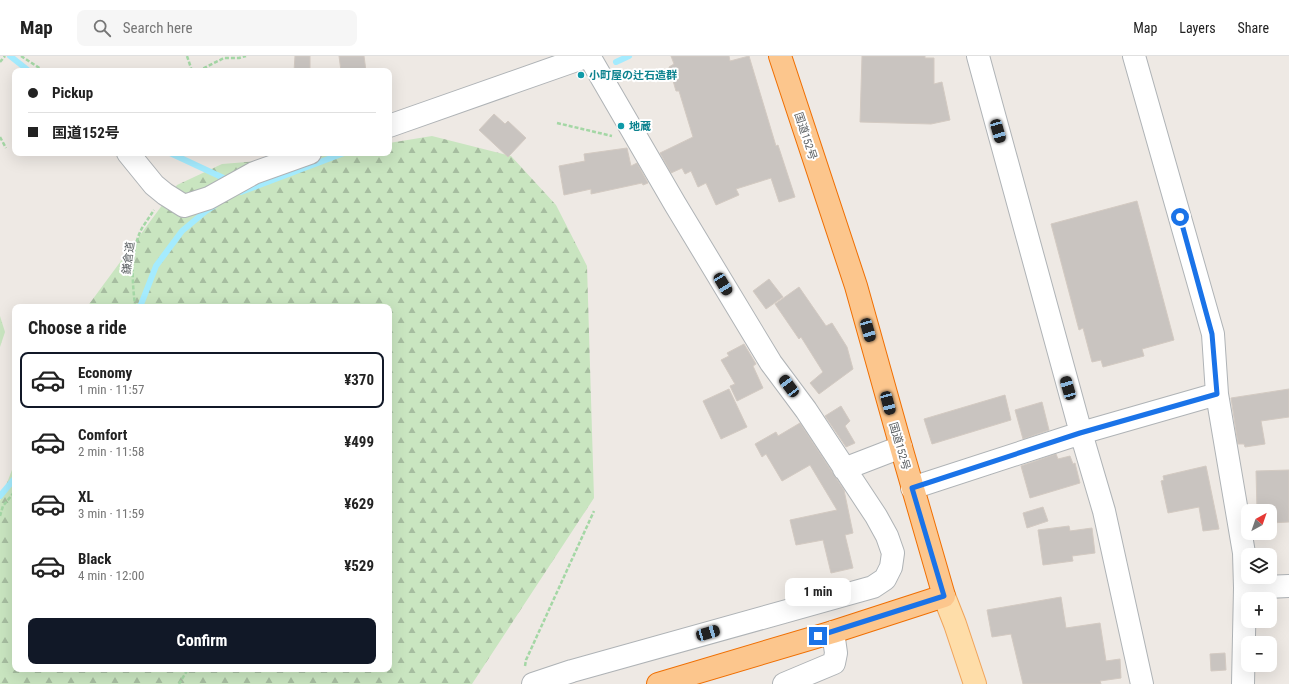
<!DOCTYPE html>
<html lang="en">
<head>
<meta charset="utf-8">
<style>
	body { margin:0; font-family:"Roboto Condensed","Noto Sans JP",sans-serif; background:#f6f6f6; color:#222; height:100vh; display:flex; flex-direction:column; font-size:15px; white-space:nowrap }
	* { box-sizing:border-box; margin:0 }
	p { font-size:13px; color:#767676 }
	.icon { flex:none; width:22px; height:22px; fill:none; stroke:currentColor; stroke-width:2; stroke-linecap:round; stroke-linejoin:round }
	.map { position:relative; flex:1; overflow:hidden }
	.side { position:absolute; left:12px; top:248px; width:380px; height:368px; display:flex; flex-direction:column; background:#fff; border-radius:8px; box-shadow:0 4px 16px #0002 }
	.side>* { flex:none }
	.banner { position:absolute; left:12px; top:12px; width:380px; height:88px; border-radius:8px; box-shadow:0 4px 16px #0002; display:grid; align-content:center; height:88px; padding:0 16px; background:#fff }
	.needle { width:26px; rotate:40deg }
	.controls { position:absolute; left:1241px; top:448px; display:grid; gap:8px }
	.controls a { display:grid; place-items:center; width:36px; height:36px; border-radius:8px; background:#fff; box-shadow:0 4px 16px #0002; font-size:20px }
	.end { position:absolute; width:18px; height:18px; margin:-9px; border:5px solid #1a73e8; background:#fff; box-shadow:0 0 0 2px #fff }
	.from { border-radius:50% }
	.bubble { position:absolute; height:28px; border-radius:8px; background:#fff; box-shadow:0 4px 16px #0002; font-size:13px; font-weight:700; line-height:28px; text-align:center }
	.car { position:absolute; width:12px; height:24px; margin:-12px -6px; border-radius:5px; box-shadow:0 0 3px 1px #0007; background:linear-gradient(#222 24%,#8ab4d8 0 40%,#222 0 76%,#8ab4d8 0 86%,#222 0) }
	.banner b { display:flex; align-items:center; gap:14px; height:38px; font-size:15px }
	.banner b+b { border-top:1px solid #e0e0e0 }
	.banner i { width:10px; height:10px; background:#222 }
	ul { padding:0; list-style:none }
	li { display:flex; align-items:center; gap:12px; height:56px; margin:0 8px 6px; padding:0 8px; border:2px solid transparent; border-radius:8px }
	li div { flex:1 }
	li b { display:block; font-size:15px }
	li em { font-style:normal; font-weight:700 }
	li.current { border-color:#111827 }
	li>.icon { width:36px; height:36px; stroke-width:1.5 }
	h2 { padding:0 16px; font-size:18px; line-height:48px }
	.cta { display:flex; gap:8px; margin-top:auto; padding:8px 16px }
	.cta a { flex:1; height:46px; border-radius:8px; background:#111827; color:#fff; font-size:16px; font-weight:700; line-height:46px; text-align:center }
	header { display:flex; align-items:center; gap:24px; box-sizing:border-box; height:56px; padding:0 20px; background:#fff; border-bottom:1px solid #e0e0e0 }
	header strong { font-size:19px }
	nav { display:flex; gap:22px; margin-inline-start:auto; font-size:14px }
	.search { width:280px; height:36px; background:#f6f6f6; display:flex; align-items:center; gap:10px; box-sizing:border-box; padding:0 14px; border-radius:8px; color:#767676; font-size:15px }
	.map>svg:first-child { display:block }
	.forest { fill:url(#forest-firs) }
	.lines { fill:none; stroke-linecap:round; stroke-linejoin:round }
	.stream { stroke:#a4ebfe; stroke-width:6 }
	.building { fill:#c9c4c0; stroke:#d3cac2 }
	.minor-casing { stroke:#afb3b6; stroke-width:24 }
	.major-casing { stroke:#f0a45b; stroke-width:24 }
	.highway-casing { stroke:#ef6f03; stroke-width:24 }
	.path { stroke:#a4d7a5; stroke-width:2.5; stroke-dasharray:4 2; stroke-linecap:butt }
	.minor { stroke:#fff; stroke-width:22 }
	.major { stroke:#fedda9; stroke-width:22 }
	.highway { stroke:#fcc68d; stroke-width:22 }
	.route { stroke:#1a73e8; stroke-width:5 }
	.culture-dot { fill:#0f9aa8; stroke:#fff; stroke-width:1.5 }
	.labels { text-anchor:middle; stroke-width:4; stroke-linejoin:round; paint-order:stroke }
	.culture-label { font-size:11px; font-weight:bold; fill:#0d838f; stroke:#fff; text-anchor:start }
	.street-label { font-size:11px; fill:#5c6164; stroke:#fff }
</style>
</head>
<body>
<header>
<strong>Map</strong>
<div class="search"><svg class="icon" aria-label="search" viewBox="0 0 24 24"><circle cx="10" cy="10" r="6"/><path d="M15 15l6 6"/></svg>Search here</div>
<nav><a>Map</a><a>Layers</a><a>Share</a></nav>
</header>
<div class="map">
<svg width="1289" height="628" viewBox="0 0 1289 628">
	<defs>
		<pattern id="forest-firs" width="22" height="20" patternUnits="userSpaceOnUse"><rect width="22" height="20" fill="#c9e5c0"/><path d="M5 1l3.5 6h-7zM16 11l3.5 6h-7z" fill="#a6bda0"/></pattern>
	</defs>
	<rect width="100%" height="100%" fill="#eee9e4"/>
	<!-- forest -->
	<path class="forest" d="M 432,80 L 511,100 L 556,149 L 587,210 L 594,442 L 472,628 L 0,628 L 0,445 L 15,406 L 15,613 L 389,613 L 389,251 L 87,251 L 177,129 L 222,108 L 305,101 L 330,97 L 389,97 L 389,87 Z
		M 0,260 L 5,276 L 0,291 Z"/>
	<g class="lines">
		<!-- stream -->
		<path class="stream" d="M 10,0 L 29,15
			M 616,6 L 629,0
			M 170,97 L 230,125
			M 240,134 L 241,136 L 344,97
			M 140,251 L 156,210 L 182,175 L 206,155 L 214,150
			M 0,440 L 15,422"/>
	</g>
	<!-- building -->
	<path class="building" d="M 295,0 L 310,0 L 310,15 L 294,15 Z
		M 339,0 L 364,0 L 366,15 L 341,15 Z
		M 671,0 L 729,0 L 730,5 L 749,0 L 776,90 L 778,89 L 795,141 L 779,146 L 771,122 L 736,133 L 739,139 L 716,149 L 706,127 L 698,131 L 691,115 L 685,118 L 682,112 L 671,117 L 660,97 L 693,81 L 679,35 L 676,35 L 669,11 L 674,8 Z
		M 862,0 L 925,0 L 925,2 L 934,2 L 934,28 L 942,26 L 950,64 L 931,68 L 860,66 Z
		M 494,58 L 505,68 L 508,65 L 526,82 L 508,101 L 479,74 Z
		M 627,92 L 631,110 L 637,107 L 648,127 L 643,129 L 642,127 L 591,138 L 591,133 L 564,139 L 559,110 L 585,105 L 584,98 Z
		M 1137,145 L 1174,284 L 1142,293 L 1144,300 L 1103,311 L 1101,304 L 1092,306 L 1083,272 L 1079,274 L 1051,168 Z
		M 769,223 L 783,241 L 766,253 L 753,235 Z
		M 799,231 L 826,270 L 832,267 L 847,291 L 853,313 L 819,338 L 810,327 L 823,316 L 801,281 L 799,283 L 775,248 Z
		M 744,288 L 756,308 L 753,310 L 763,332 L 737,345 L 730,330 L 735,328 L 721,304 L 729,300 L 727,297 Z
		M 729,333 L 747,371 L 721,383 L 703,345 Z
		M 1289,333 L 1289,361 L 1261,365 L 1265,388 L 1245,391 L 1244,388 L 1238,388 L 1231,342 Z
		M 1005,339 L 1011,364 L 932,388 L 924,363 Z
		M 1042,346 L 1049,374 L 1023,383 L 1015,354 Z
		M 841,350 L 850,365 L 845,370 L 855,387 L 846,391 L 825,360 Z
		M 800,367 L 844,434 L 853,477 L 845,479 L 853,512 L 831,517 L 823,484 L 796,489 L 790,464 L 837,454 L 810,409 L 782,425 L 766,398 L 762,401 L 755,388 L 776,376 L 778,380 Z
		M 1056,398 L 1058,403 L 1070,400 L 1073,408 L 1075,407 L 1080,427 L 1030,442 L 1021,410 Z
		M 1206,410 L 1219,473 L 1203,475 L 1199,451 L 1168,457 L 1161,425 L 1164,424 L 1163,420 Z
		M 1289,414 L 1289,466 L 1270,467 L 1270,455 L 1257,455 L 1256,415 Z
		M 1043,451 L 1048,465 L 1027,472 L 1023,457 Z
		M 1069,470 L 1070,475 L 1092,472 L 1095,497 L 1072,500 L 1073,505 L 1043,509 L 1038,474 Z
		M 1061,541 L 1066,572 L 1100,567 L 1106,605 L 1120,603 L 1121,622 L 1100,625 L 1101,628 L 1023,628 L 1011,578 L 992,581 L 987,554 Z
		M 1225,597 L 1226,614 L 1211,615 L 1210,598 Z"/>
	<g class="lines">
		<defs>
			<path id="minor" d="M 978,0 L 1081,377 L 1104,455 L 1142,628
				M 1134,0 L 1213,278 L 1217,338 L 1244,497 L 1245,532 L 1243,628
				M 389,70 L 588,0
				M 128,97 L 154,129 L 165,138 L 184,150 L 209,142 L 254,117 L 310,97
				M 844,413 L 901,391
				M 912,432 L 1081,377 L 1217,338
				M 1245,532 L 1289,530
				M 533,628 L 572,615 L 873,531 L 885,523 L 891,511 L 893,497 L 887,480 L 876,460 L 806,354 L 771,307 L 675,148 L 589,0
				M 784,628 L 834,607 L 836,597 L 833,576"/>
			<path id="major" d="M 944,540 L 955,568 L 975,628"/>
			<path id="highway" d="M 658,628 L 833,576 L 944,540 L 901,391 L 856,230 L 780,0"/>
		</defs>
		<!-- minor casing -->
		<use href="#minor" class="minor-casing"/>
		<!-- major casing -->
		<use href="#major" class="major-casing"/>
		<!-- highway casing -->
		<use href="#highway" class="highway-casing"/>
		<!-- path -->
		<path class="path" d="M 21,0 L 44,15
			M 187,0 L 192,15
			M 0,6 L 5,0
			M 198,15 L 224,2 L 239,2 L 246,0
			M 557,67 L 612,80
			M 0,81 L 6,92
			M 134,251 L 135,249 C 132,224 130,195 142,172 C 146,166 150,160 154,154
			M 0,460 L 3,450 L 15,435
			M 525,610 L 526,604 L 594,455
			M 179,628 L 188,613"/>
		<!-- minor -->
		<use href="#minor" class="minor"/>
		<!-- major -->
		<use href="#major" class="major"/>
		<!-- highway -->
		<use href="#highway" class="highway"/>
	</g>
	<g class="lines">
		<!-- route -->
		<path class="route" d="M 818,580 L 944,540 L 912,432 L 1080,377 L 1217,338 L 1212,278 L 1180,161"/>
	</g>
	<!-- markers -->
	<g class="culture-dot">
		<circle cx="581" cy="19" r="4"/>
		<circle cx="621" cy="70" r="4"/>
	</g>
	<g class="labels">
		<!-- culture labels -->
		<g class="culture-label">
			<text x="589" y="23">小町屋の辻石造群</text>
			<text x="629" y="74">地蔵</text>
		</g>
		<!-- street labels -->
		<g class="street-label">
			<text transform="translate(806 80) rotate(72)" y="4">国道152号</text>
			<text transform="translate(128 202) rotate(-83)" y="4">鎌倉道</text>
			<text transform="translate(900 390) rotate(74)" y="4">国道152号</text>
		</g>
	</g>
</svg>
<div class="controls">
<a><svg class="needle" viewBox="-14 -14 28 28"><path d="M0-13l5 13h-10z" fill="#e53935"/><path d="M0 13l5-13h-10z" fill="#767676"/></svg></a>
<a><svg class="icon" aria-label="layers" viewBox="0 0 24 24"><path d="M12 4l9 5-9 5-9-5zM3 14l9 5 9-5"/></svg></a>
<a>+</a>
<a>−</a>
</div>
<i class="end from" style="left:1180px;top:161px"></i>
<i class="end" style="left:818px;top:580px"></i>
<div class="bubble" style="left:785px;top:522px;width:66px">1 min</div>
<i class="car" style="left:998px;top:75px;rotate:164deg"></i>
<i class="car" style="left:723px;top:228px;rotate:149deg"></i>
<i class="car" style="left:868px;top:274px;rotate:164deg"></i>
<i class="car" style="left:789px;top:330px;rotate:323deg"></i>
<i class="car" style="left:1068px;top:332px;rotate:344deg"></i>
<i class="car" style="left:888px;top:347px;rotate:165deg"></i>
<i class="car" style="left:708px;top:577px;rotate:74deg"></i>
<div class="banner">
<b><i class="from"></i>Pickup</b>
<b><i></i>国道152号</b>
</div>
<section class="side">
<h2>Choose a ride</h2>
<ul>
<li class="current"><svg class="icon" aria-label="car" viewBox="0 0 24 24"><path d="M5 17H2v-5l4-1 3-4h7l3 4 3 1v5h-3M9 17h6M6 11h13"/><circle cx="7" cy="17" r="2"/><circle cx="17" cy="17" r="2"/></svg><div><b>Economy</b><p>1 min · 11:57</p></div><em>¥370</em></li>
<li><svg class="icon" aria-label="car" viewBox="0 0 24 24"><path d="M5 17H2v-5l4-1 3-4h7l3 4 3 1v5h-3M9 17h6M6 11h13"/><circle cx="7" cy="17" r="2"/><circle cx="17" cy="17" r="2"/></svg><div><b>Comfort</b><p>2 min · 11:58</p></div><em>¥499</em></li>
<li><svg class="icon" aria-label="car" viewBox="0 0 24 24"><path d="M5 17H2v-5l4-1 3-4h7l3 4 3 1v5h-3M9 17h6M6 11h13"/><circle cx="7" cy="17" r="2"/><circle cx="17" cy="17" r="2"/></svg><div><b>XL</b><p>3 min · 11:59</p></div><em>¥629</em></li>
<li><svg class="icon" aria-label="car" viewBox="0 0 24 24"><path d="M5 17H2v-5l4-1 3-4h7l3 4 3 1v5h-3M9 17h6M6 11h13"/><circle cx="7" cy="17" r="2"/><circle cx="17" cy="17" r="2"/></svg><div><b>Black</b><p>4 min · 12:00</p></div><em>¥529</em></li>
</ul>
<div class="cta"><a>Confirm</a></div>
</section>
</div>
</body>
</html>
